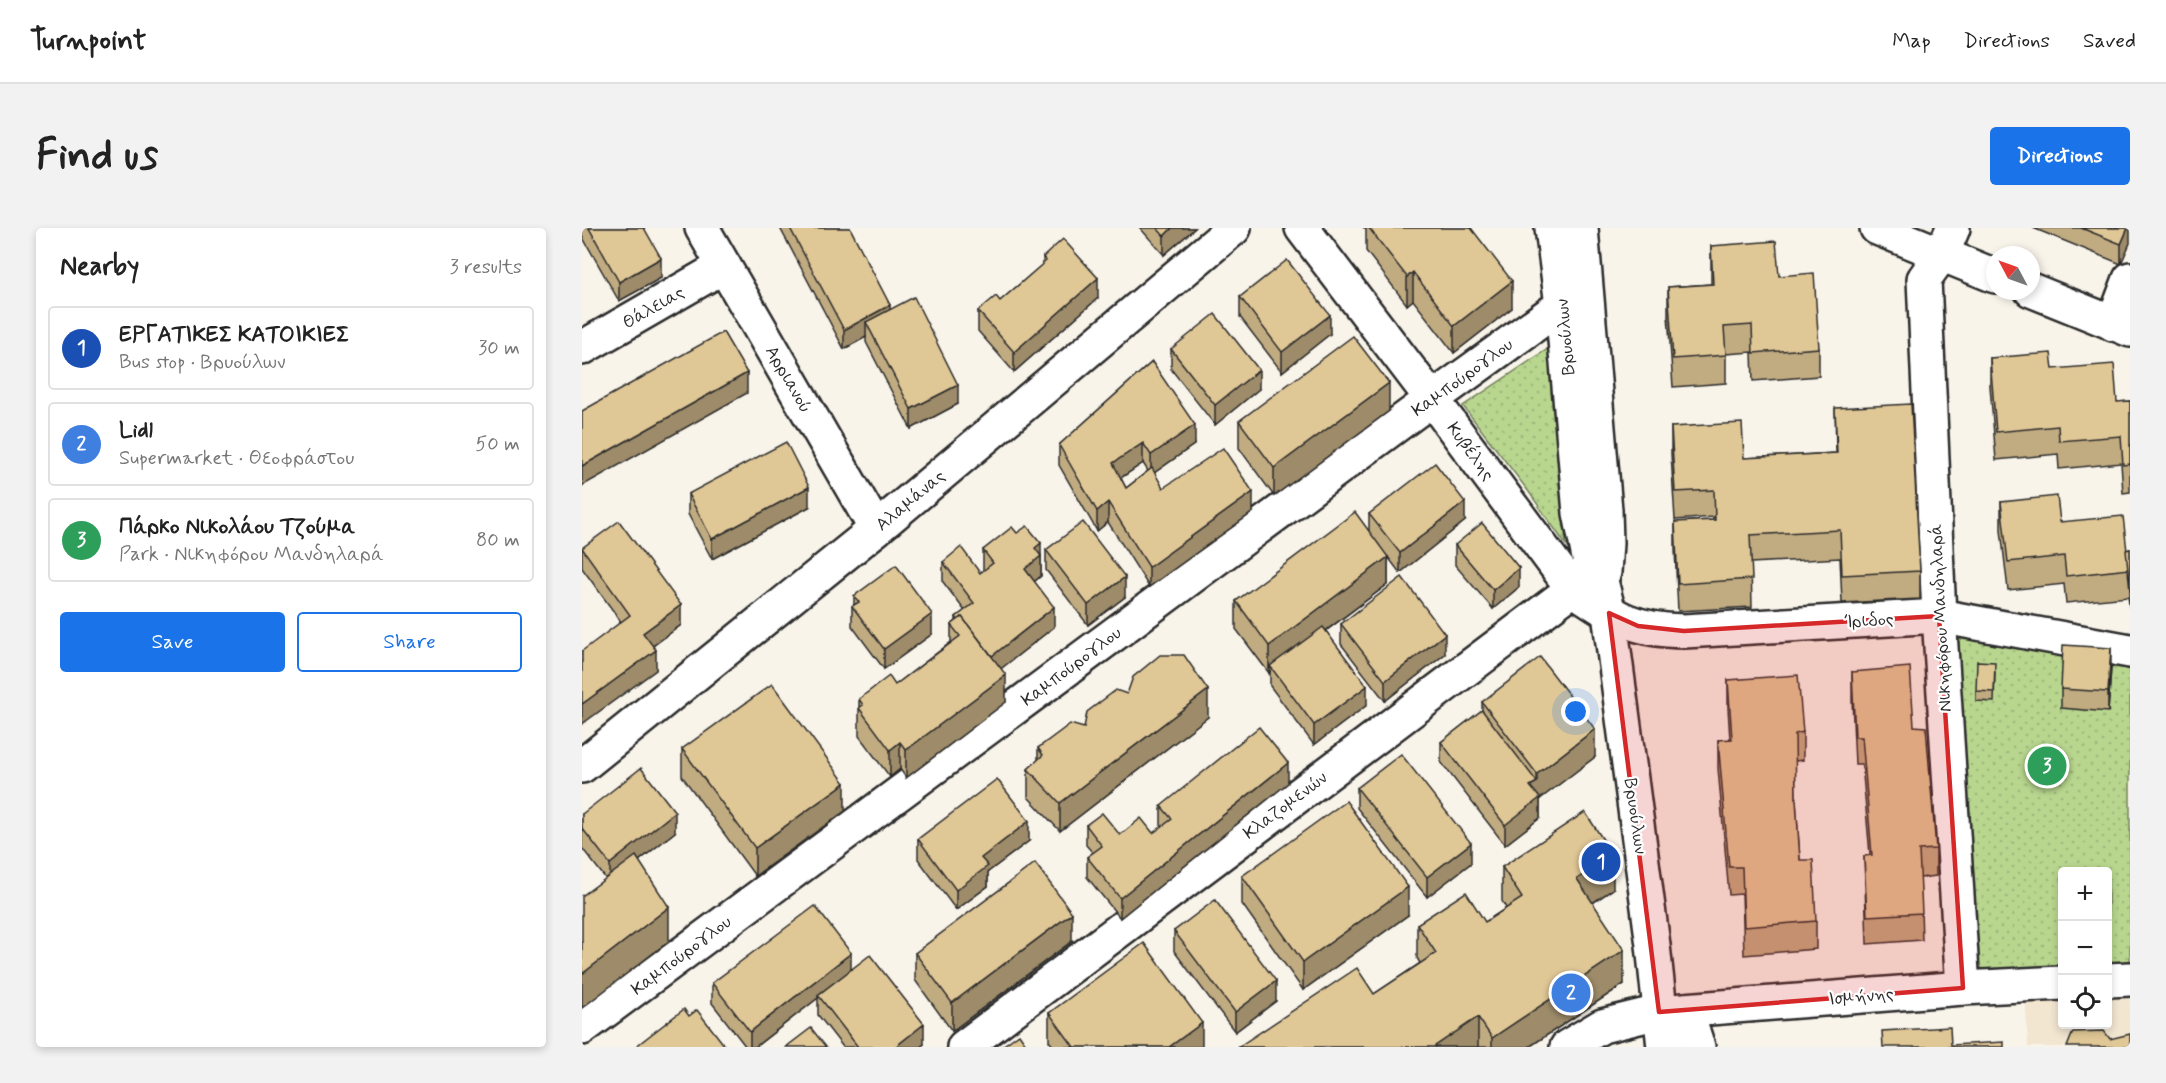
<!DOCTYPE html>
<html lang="en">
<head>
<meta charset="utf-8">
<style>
  body { margin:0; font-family:Mynerve,sans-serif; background:#f2f2f2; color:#222 }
  .controls { position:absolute; right:18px; bottom:18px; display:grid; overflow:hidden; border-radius:6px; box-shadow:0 3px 9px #0003 }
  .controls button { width:54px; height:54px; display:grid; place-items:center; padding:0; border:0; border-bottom:2px solid #e0e0e0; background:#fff; color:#222; font:30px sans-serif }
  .compass { position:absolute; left:1404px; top:18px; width:54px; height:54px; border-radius:50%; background:#fff; box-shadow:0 3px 9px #0003; rotate:311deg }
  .you { position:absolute; left:994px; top:484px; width:21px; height:21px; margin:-15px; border:4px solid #fff; border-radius:50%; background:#1a73e8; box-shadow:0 0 0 9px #1a73e833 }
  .badge { display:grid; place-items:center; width:39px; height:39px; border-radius:50%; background:#1a73e8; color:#fff; font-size:20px; font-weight:700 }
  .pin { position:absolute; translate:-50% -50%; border:3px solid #fff; box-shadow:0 2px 6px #0006 }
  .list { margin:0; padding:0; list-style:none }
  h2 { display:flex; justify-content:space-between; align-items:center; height:78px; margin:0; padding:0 24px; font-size:26px }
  h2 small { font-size:20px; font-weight:400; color:#767676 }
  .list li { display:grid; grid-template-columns:39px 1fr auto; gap:18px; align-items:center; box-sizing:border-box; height:84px; margin:0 12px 12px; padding:0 12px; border:2px solid #e0e0e0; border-radius:6px }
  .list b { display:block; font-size:22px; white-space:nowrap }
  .list p { margin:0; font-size:20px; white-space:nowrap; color:#767676 }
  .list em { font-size:20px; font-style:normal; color:#767676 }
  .actions { display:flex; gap:12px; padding:18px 24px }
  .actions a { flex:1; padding:14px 0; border:2px solid #1a73e8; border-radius:6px; text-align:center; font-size:21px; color:#1a73e8 }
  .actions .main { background:#1a73e8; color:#fff }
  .icon { flex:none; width:33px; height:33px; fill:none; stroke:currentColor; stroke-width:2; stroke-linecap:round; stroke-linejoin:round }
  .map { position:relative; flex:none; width:1548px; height:819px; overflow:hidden; border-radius:6px }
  header { display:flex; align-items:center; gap:36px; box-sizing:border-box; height:84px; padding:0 30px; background:#fff; border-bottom:2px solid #e0e0e0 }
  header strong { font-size:28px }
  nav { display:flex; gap:33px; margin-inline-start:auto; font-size:21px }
  .intro { display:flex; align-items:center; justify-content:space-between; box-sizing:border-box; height:144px; padding:0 36px }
  h1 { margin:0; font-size:42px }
  .button { padding:15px 27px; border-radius:6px; background:#1a73e8; color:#fff; font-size:21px; font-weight:700 }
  main { display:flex; gap:36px; padding:0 36px }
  aside { flex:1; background:#fff; border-radius:6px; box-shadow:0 3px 9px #0003 }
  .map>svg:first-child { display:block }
</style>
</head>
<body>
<header>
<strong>Turnpoint</strong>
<nav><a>Map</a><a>Directions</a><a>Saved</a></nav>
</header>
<div class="intro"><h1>Find us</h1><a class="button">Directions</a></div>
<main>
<aside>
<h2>Nearby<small>3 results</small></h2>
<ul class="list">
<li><span class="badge" style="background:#1a4fb4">1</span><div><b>ΕΡΓΑΤΙΚΕΣ ΚΑΤΟΙΚΙΕΣ</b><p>Bus stop · Βρυούλων</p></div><em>30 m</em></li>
<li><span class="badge" style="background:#3f7fe0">2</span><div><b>Lidl</b><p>Supermarket · Θεοφράστου</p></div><em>50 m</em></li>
<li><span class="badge" style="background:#2e9e5b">3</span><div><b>Πάρκο Νικολάου Τζούμα</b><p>Park · Νικηφόρου Μανδηλαρά</p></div><em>80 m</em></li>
</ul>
<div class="actions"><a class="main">Save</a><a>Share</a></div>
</aside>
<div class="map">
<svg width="1548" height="819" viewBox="0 0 1548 819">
  <defs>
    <pattern id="park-dots" width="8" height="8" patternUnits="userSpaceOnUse" patternTransform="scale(1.5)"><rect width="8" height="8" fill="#b8d68e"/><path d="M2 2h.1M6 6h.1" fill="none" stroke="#9eb87b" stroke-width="1.8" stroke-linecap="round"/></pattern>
  </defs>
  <rect width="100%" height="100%" fill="#f9f4ea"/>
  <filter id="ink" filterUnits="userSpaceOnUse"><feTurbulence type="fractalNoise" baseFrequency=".0167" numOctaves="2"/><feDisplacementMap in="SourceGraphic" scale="12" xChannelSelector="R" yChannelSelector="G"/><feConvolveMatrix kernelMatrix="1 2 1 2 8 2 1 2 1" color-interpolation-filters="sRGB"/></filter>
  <g filter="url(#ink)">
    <polygon fill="#f2e6d1" points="1548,762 1548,819 1446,819 1443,767 1480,765 1480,796 1526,796 1526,763"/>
    <g fill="url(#park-dots)" stroke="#72805c" stroke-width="1.5">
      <polygon points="967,120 984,317 947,264 881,178"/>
      <polygon points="1380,409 1548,433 1548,742 1526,743 1526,644 1480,644 1480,745 1400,743 1395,730 1374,418"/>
    </g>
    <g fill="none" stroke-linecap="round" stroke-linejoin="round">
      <g stroke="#2b2b2b" stroke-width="38">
        <g id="minor">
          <polyline points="120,0 294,301"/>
          <polyline points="720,0 850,171 991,361"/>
          <polyline points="1295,0 1413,48"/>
          <polyline points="1371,0 1360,26 1342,51 1357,388 1381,760"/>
          <polyline points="1449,62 1548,102"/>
          <polyline points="1531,96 1548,51"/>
          <polyline points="0,120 142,38"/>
          <polyline points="0,538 294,301 652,0"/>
          <polyline points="1526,752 1548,751"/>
          <polyline points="1104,782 1116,819"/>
          <polyline points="0,800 850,171 980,77"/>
          <path d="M382 819 991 361C1033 389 1050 402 1102 403L1357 388 1548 423"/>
          <polyline points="985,819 1020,798 1077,784 1381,760 1480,755"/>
        </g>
      </g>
      <g stroke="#2b2b2b" stroke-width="38">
        <g id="major">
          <polyline points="970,0 980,77 998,285 1008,335 1020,357 1027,385 1071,717 1082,819"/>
          <polyline points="999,0 1023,282 1024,315 1022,344"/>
        </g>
      </g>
      <use href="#minor" stroke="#fff" stroke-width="33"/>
      <use href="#major" stroke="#fff" stroke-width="33"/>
    </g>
    <g fill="#c1ab81" stroke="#2b2b2b" stroke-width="1.5" fill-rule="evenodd">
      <polygon points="0,0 62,0 79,50 37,73 0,8"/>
      <polygon points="198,0 268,0 308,82 376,176 329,201 284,114 284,109 262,121"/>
      <polygon points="558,0 613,0 582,27"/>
      <polygon points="782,0 889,0 930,80 872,125 831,72 825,77 784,23 784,2"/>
      <polygon points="1451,0 1548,0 1539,36"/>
      <polygon points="1129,18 1197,48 1237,120 1237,148 1171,153 1170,124 1144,126 1144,155 1091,159 1086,87 1086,59 1129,56"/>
      <polygon points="461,29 516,70 432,144 396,103 396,83 418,73 461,36"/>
      <polygon points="658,69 748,106 700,144 658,89"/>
      <polygon points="589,121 677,161 633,197 589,141"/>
      <polygon points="1408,130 1535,174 1548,173 1548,264 1541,265 1539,235 1477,241 1476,226 1414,232 1408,158"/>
      <path d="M570 134 613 216 572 245 581 260 671 284 567 359 526 294 515 303 477 237V217ZM561 235 566 243 544 260 539 250Z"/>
      <polygon points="1253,180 1338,343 1338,371 1260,375 1258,330 1169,335 1170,379 1096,383 1093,322 1093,294 1132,292 1132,289 1093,292 1089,226 1089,199 1162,230 1254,225"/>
      <polygon points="807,183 692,268 657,220 657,193"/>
      <polygon points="106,266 227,279 130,331 106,286"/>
      <polygon points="1419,274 1478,294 1544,322 1548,321 1548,383 1546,369 1484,375 1482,356 1426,362 1419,302"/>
      <polygon points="787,286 883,293 818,345 806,329 806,356 744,403 785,477 732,517 688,458 688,444 687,445 654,401 654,373 787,304"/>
      <polygon points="435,305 459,327 459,348 452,354 472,399 419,440 424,474 324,550 318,541 308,549 277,508 277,471 313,457 369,414 369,397 374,393 374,389 383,383 361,354 361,334 398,345 401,342 401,322"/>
      <polygon points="873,317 937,359 911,381 873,337"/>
      <polygon points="0,320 99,397 71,418 74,442 0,340"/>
      <polygon points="464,322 543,369 506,397 464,342"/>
      <polygon points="272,368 350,406 302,441 270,398 270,378 272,377"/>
      <polygon points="759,396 863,426 803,473 759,416"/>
      <polygon points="1529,439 1526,484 1479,480 1479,461"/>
      <polygon points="1270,444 1332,498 1354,621 1354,648 1338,650 1340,712 1285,716 1282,628 1288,627 1280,536 1273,536 1270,472"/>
      <polygon points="1413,445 1412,474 1394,473 1394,463"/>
      <polygon points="1146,452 1221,504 1221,532 1213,533 1214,572 1218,632 1234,693 1234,721 1162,727 1160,666 1147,667 1136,540 1136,512 1148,512 1146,480"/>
      <polygon points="900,474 1013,529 958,571 958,590 923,617 859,534 859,514 900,482"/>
      <polygon points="626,489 478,603 446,569 446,541 456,532 456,520 502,500"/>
      <polygon points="100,521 263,583 173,648 100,548"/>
      <polygon points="706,555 538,690 505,649 505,629 511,625 504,617 504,597 538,607 571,605 580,599 579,597 579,578"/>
      <polygon points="775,560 889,635 845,669 775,580"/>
      <polygon points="0,586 93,604 57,633 87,713 24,651 0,620"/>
      <polygon points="336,611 447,613 406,644 406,658 374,682 336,631"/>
      <polygon points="920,639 1031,661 1011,675 1042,756 947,819 656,819 792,766 838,735 835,730 835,696 903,694 924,680 920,673"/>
      <polygon points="660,648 826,687 721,762 660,676"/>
      <polygon points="592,703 694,773 653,804 592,723"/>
      <polygon points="490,713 370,803 333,752 333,725"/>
      <polygon points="269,741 342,816 338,819 261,819 236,787 236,770 173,819 164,819 130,775 130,755"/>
      <polygon points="467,785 620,819 472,819 467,813"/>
    </g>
    <g fill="#9d8b69" stroke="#2b2b2b" stroke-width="1.5">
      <polygon points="590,0 613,0 582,27 582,8"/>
      <polygon points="1546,0 1548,0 1548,15 1539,36 1539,16"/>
      <polygon points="79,30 79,50 37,73 37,54"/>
      <polygon points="831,44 831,72 825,77 825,49"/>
      <polygon points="516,50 516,70 432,144 432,124"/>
      <polygon points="930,53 930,80 872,125 872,98"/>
      <polygon points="308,77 308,97 284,94 284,109 262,121 262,102"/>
      <polygon points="748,87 748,106 700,144 700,124"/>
      <polygon points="677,142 677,161 633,197 633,177"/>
      <polygon points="165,145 165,165 0,258 0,238"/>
      <polygon points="807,155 807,183 692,268 692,240"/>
      <polygon points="376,157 376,176 329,201 329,181"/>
      <polygon points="613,197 613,216 569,247 569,227"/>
      <polygon points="561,215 561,235 531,255 531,235"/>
      <polygon points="227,259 227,279 130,331 130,311"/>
      <polygon points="671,264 671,284 567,359 567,339"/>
      <polygon points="526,274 526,294 515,303 515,283"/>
      <polygon points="883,274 883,293 818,345 818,325"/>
      <polygon points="459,315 459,348 443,361 443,341 453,320"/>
      <polygon points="806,329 806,356 691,442 688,438 688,444 687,445 687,418"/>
      <polygon points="937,340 937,359 911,381 911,362"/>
      <polygon points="543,349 543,369 506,397 506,377"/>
      <polygon points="99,377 99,397 61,425 61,405"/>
      <polygon points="472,379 472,399 406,451 406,431"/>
      <polygon points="350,386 350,406 302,441 302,421"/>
      <polygon points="863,406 863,426 803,473 803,453"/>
      <polygon points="1529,420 1529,439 1526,484 1526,464"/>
      <polygon points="74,422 74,442 0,496 0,476"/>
      <polygon points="424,447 424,474 324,550 324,522"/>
      <polygon points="785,458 785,477 732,517 732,497"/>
      <polygon points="626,462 626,489 478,603 478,575"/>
      <polygon points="1013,501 1013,529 958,571 958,590 923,617 923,597 948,558 955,554 955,546"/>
      <polygon points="318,514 318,541 308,549 308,522"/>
      <polygon points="706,535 706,555 538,690 538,670"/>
      <polygon points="263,555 263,583 173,648 173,620"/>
      <polygon points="93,584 93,604 28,656 28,636"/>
      <polygon points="447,593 447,613 406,644 406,658 374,682 374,662 399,630"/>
      <polygon points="889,615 889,635 845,669 845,649"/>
      <polygon points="1031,627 1031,661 995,685 995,651"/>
      <polygon points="826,659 826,687 721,762 721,734"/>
      <polygon points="87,679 87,713 0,780 0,746"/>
      <polygon points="490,685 490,713 370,803 370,775"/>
      <polygon points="1042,722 1042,756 947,819 910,819 910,810"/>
      <polygon points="269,725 269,744 236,767 236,770 173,819 168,819 168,804"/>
      <polygon points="694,753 694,773 653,804 653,784"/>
      <polygon points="896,789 896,819 853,819 853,818"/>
      <polygon points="620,795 620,819 587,819"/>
      <polygon points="342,796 342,816 338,819 313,819"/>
    </g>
    <g fill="#e0c796" stroke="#2b2b2b" stroke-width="1.5">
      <polygon points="7,0 62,0 79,30 37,54"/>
      <polygon points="208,0 268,0 308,77 262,102"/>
      <polygon points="575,0 590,0 582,8"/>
      <polygon points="787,0 889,0 930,53 872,98 831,44 825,49"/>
      <polygon points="1499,0 1546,0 1539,16"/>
      <polygon points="481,11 516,50 432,124 396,83 414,68 418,73 464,33 461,29"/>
      <polygon points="1194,13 1197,48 1232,45 1237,120 1171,125 1170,97 1142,99 1144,127 1091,131 1086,59 1131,56 1129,18"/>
      <polygon points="705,32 748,87 700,124 658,69"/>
      <polygon points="332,69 376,157 329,181 284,94"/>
      <polygon points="633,86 677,142 633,177 589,121"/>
      <polygon points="141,104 165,145 0,238 0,183"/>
      <polygon points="771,108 807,155 692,240 657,193"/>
      <polygon points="1469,125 1471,141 1532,136 1535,174 1548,173 1548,236 1541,237 1539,208 1477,213 1476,198 1414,204 1408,130"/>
      <polygon points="570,134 613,197 569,227 561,215 531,235 544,260 570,240 581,260 641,220 671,264 567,339 526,274 515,283 477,217"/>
      <polygon points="1329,176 1338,343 1260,347 1258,302 1168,307 1170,351 1096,356 1093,294 1133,292 1132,262 1093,264 1089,199 1160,195 1162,230 1255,225 1253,180"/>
      <polygon points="204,214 227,259 130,311 106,266"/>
      <polygon points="853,235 883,274 818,325 787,286"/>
      <polygon points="1475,268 1478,294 1541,288 1547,341 1484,348 1482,328 1426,334 1419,274"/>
      <polygon points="773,284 806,329 687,418 654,373"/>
      <polygon points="37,293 99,377 61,405 74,422 0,476 0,423 48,387 0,320"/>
      <polygon points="501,294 543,349 506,377 464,322"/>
      <polygon points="900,295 937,340 911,362 873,317"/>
      <polygon points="445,298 459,315 453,320 459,328 443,341 472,379 410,428 380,389 376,392 374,389 392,375 361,334 379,319 398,345 411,335 401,322 430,299 435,305"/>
      <polygon points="1548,321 1548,363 1544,322"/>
      <polygon points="314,337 350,386 302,421 270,378 277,374 272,368"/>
      <polygon points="820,349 863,406 803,453 759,396"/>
      <polygon points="380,389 424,447 324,522 318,514 308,522 277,480 281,477 277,471 307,448 313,457 378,408 369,397"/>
      <polygon points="741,399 785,458 732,497 688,438"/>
      <polygon points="1481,417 1529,420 1526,464 1479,461"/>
      <polygon points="578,427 602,427 626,462 478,575 446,541 461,527 456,520 488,496 502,500 505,484 534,462 545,466 551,449"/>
      <polygon points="958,429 1013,501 955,546 900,474"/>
      <polygon points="1395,433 1413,434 1412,464 1394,463"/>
      <polygon points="1328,439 1332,498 1344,499 1354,621 1337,622 1340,685 1285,688 1282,628 1290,627 1280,509 1273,509 1270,444"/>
      <polygon points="1216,447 1221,504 1213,506 1214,572 1218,632 1231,632 1234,693 1162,699 1160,639 1147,639 1136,512 1150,511 1146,452"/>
      <polygon points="190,456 263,555 173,620 100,521"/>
      <polygon points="900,482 955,554 948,558 958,570 923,597 859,514"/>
      <polygon points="677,499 706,535 538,670 505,629 520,618 504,597 520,585 538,607 559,590 571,605 590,591 579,578"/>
      <polygon points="819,526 889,615 845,649 775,560"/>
      <polygon points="59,540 93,584 28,636 0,600 0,586"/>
      <polygon points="415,551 447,593 399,630 406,638 374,662 336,611"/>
      <polygon points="764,573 826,659 721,734 660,648"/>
      <polygon points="1003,584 1031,627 995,651 1042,722 910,810 896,789 853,818 854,819 656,819 775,740 792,766 854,725 835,696 884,664 903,694 940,670 920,639"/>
      <polygon points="54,628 87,679 0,746 0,668"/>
      <polygon points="453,635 490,685 370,775 333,725"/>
      <polygon points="633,672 694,753 653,784 592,703"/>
      <polygon points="233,678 269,725 168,804 130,755"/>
      <polygon points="562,715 620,795 587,819 492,819 467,785"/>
      <polygon points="288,727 342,796 313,819 276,819 236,767"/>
      <polygon points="102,781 107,788 115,782 143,818 141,819 53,819"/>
      <polygon points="1368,799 1369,817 1422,814 1422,819 1301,819 1300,803"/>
      <polygon points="229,800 244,819 204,819"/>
      <polygon points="1522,803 1528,811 1548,806 1548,819 1485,819 1491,804"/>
      <polygon points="437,806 446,819 419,819"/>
    </g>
  </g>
  <path fill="#d62828" fill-opacity="0.2" stroke="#d62828" stroke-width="4.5" stroke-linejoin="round" d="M1027 385 1056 398 1102 403 1357 388 1381 760 1077 784Z"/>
  <g text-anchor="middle" stroke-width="4.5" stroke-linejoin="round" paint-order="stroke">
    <g font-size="18" fill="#2b2b2b" stroke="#fff">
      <text transform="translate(71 79) rotate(-30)" y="6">Θάλειας</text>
      <text transform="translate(983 109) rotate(-95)" y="6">Βρυούλων</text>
      <text transform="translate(880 149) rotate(-36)" y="6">Καμπούρογλου</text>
      <text transform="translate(207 151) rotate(60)" y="6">Αρριανού</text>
      <text transform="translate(889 223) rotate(54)" y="6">Κυβέλης</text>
      <text transform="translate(328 272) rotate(-40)" y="6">Αλαμάνας</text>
      <text transform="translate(1358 390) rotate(-93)" y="6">Νικηφόρου Μανδηλαρά</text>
      <text transform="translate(1287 392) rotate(-3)" y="6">Ίριδος</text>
      <text transform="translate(489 438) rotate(-37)" y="6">Καμπούρογλου</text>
      <text transform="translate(703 577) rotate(-37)" y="6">Κλαζομενών</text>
      <text transform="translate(1054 588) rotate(82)" y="6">Βρυούλων</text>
      <text transform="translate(99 727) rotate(-37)" y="6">Καμπούρογλου</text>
      <text transform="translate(1279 768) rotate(-5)" y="6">Ισμήνης</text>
    </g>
  </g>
</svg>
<div class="controls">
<button>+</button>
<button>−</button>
<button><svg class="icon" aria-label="locate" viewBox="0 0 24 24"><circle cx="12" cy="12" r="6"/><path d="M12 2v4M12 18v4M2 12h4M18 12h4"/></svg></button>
</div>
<svg class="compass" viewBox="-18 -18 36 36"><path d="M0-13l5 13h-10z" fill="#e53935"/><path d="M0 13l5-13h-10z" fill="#767676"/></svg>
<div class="you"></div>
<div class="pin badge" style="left:1019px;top:634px;background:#1a4fb4">1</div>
<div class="pin badge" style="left:989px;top:765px;background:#3f7fe0">2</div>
<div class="pin badge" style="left:1465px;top:538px;background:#2e9e5b">3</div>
</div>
</main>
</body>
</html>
